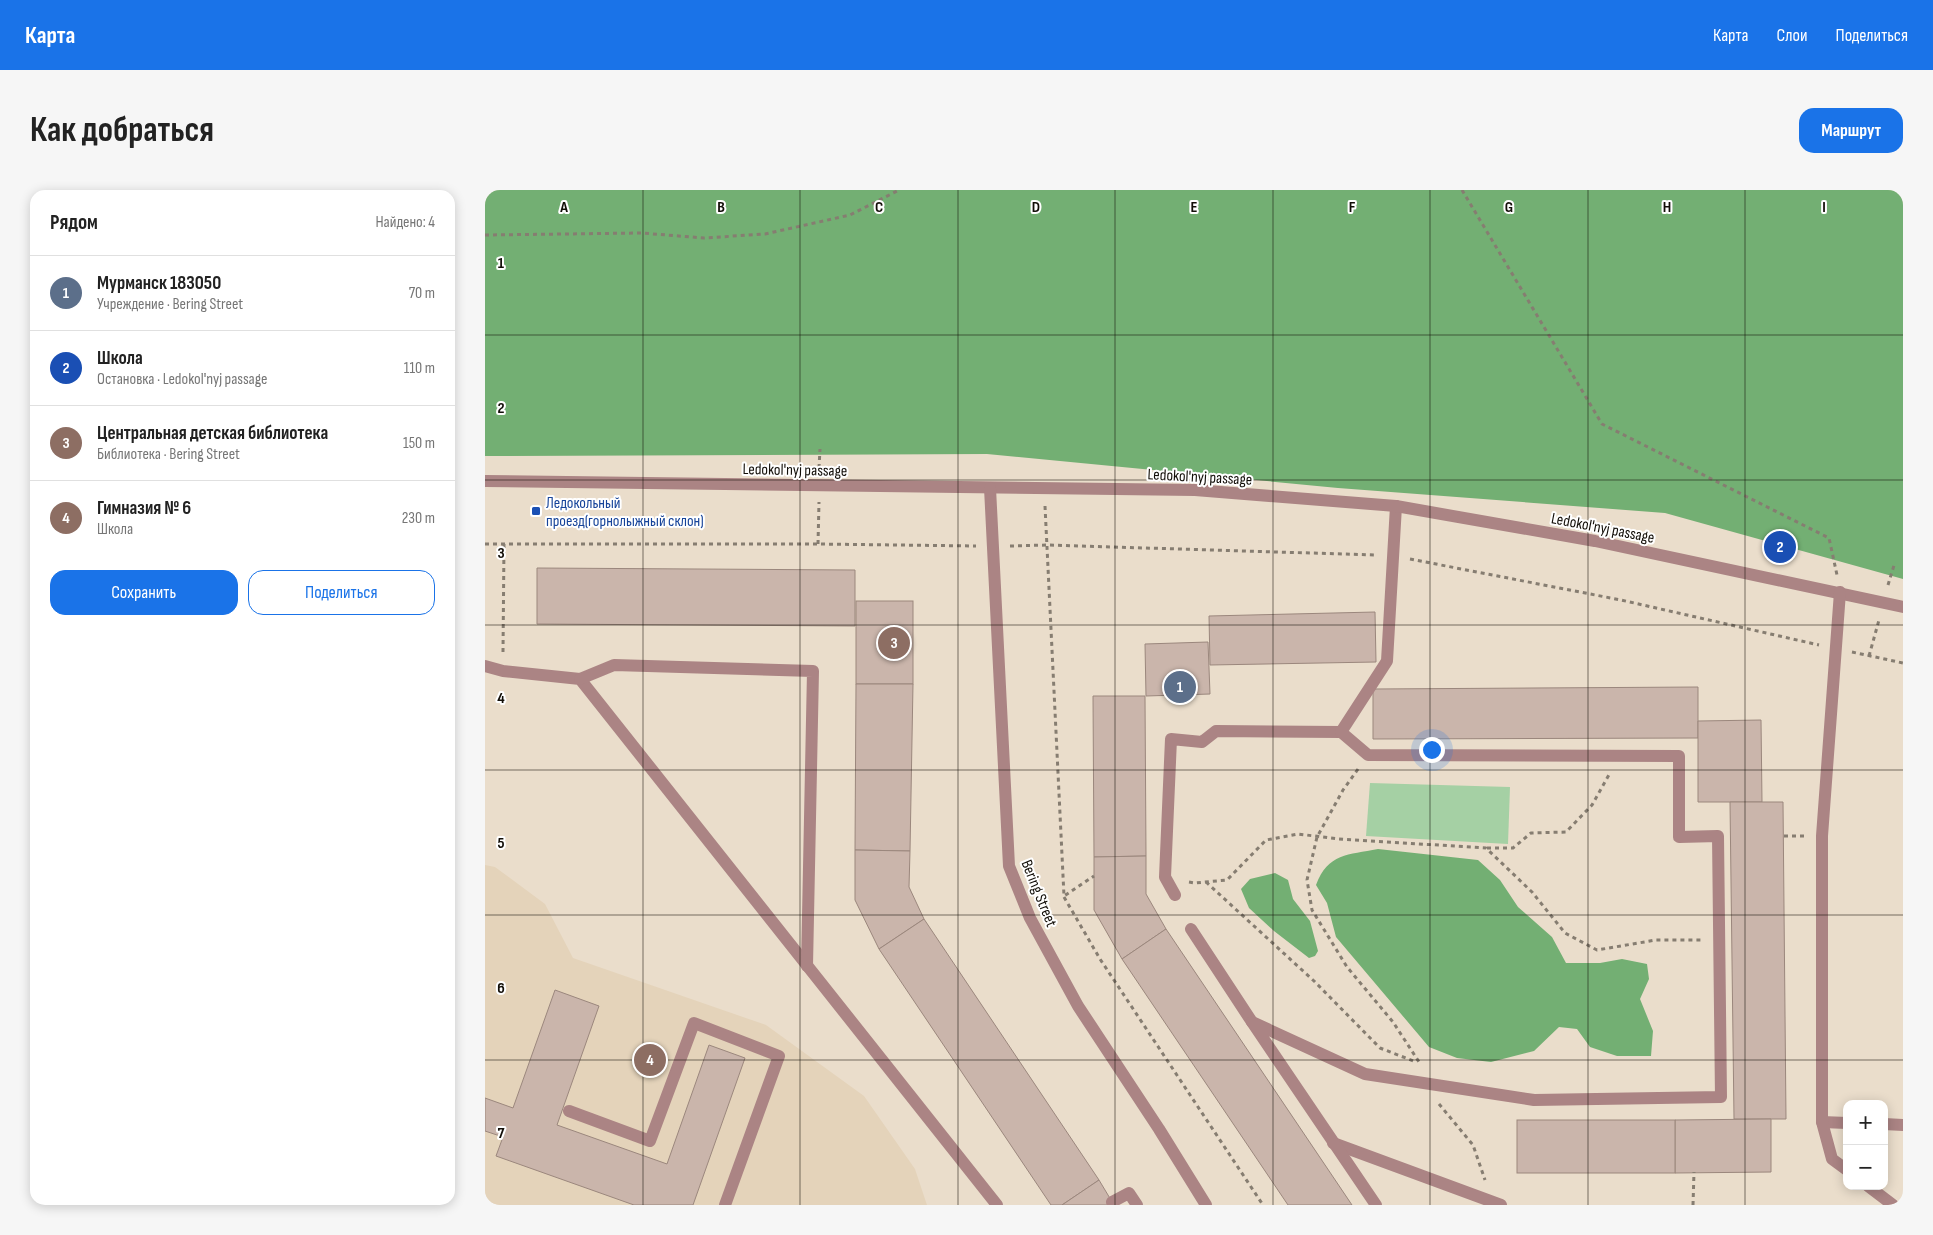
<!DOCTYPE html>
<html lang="ru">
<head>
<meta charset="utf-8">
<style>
  body { margin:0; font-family:"Sofia Sans Condensed",sans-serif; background:#f6f6f6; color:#222 }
  .controls { position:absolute; right:15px; bottom:15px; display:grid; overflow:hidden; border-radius:10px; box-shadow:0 2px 12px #0003 }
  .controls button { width:45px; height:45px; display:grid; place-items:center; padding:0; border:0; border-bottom:1px solid #e0e0e0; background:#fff; color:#222; font:25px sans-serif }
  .you { position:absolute; left:946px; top:559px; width:18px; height:18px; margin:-12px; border:4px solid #fff; border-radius:50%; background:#1a73e8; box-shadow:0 0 0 8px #1a73e833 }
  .badge { display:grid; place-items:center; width:32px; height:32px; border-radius:50%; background:#1a73e8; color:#fff; font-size:16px; font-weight:700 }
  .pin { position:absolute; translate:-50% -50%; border:2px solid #fff; box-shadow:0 1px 5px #0006 }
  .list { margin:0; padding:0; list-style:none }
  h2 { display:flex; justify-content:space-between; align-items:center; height:65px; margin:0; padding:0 20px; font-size:21px }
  h2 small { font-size:16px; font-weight:400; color:#767676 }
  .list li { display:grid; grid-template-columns:32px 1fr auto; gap:15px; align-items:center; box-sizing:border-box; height:75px; padding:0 20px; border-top:1px solid #e0e0e0 }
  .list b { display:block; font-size:19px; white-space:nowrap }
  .list p { margin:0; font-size:16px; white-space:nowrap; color:#767676 }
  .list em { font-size:16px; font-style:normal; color:#767676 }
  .actions { display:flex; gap:10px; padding:15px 20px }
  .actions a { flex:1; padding:11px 0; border:1px solid #1a73e8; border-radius:15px; text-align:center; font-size:18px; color:#1a73e8 }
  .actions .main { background:#1a73e8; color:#fff }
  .map { position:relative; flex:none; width:1418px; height:1015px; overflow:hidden; border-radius:15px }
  header { display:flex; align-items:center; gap:30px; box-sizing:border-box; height:70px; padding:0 25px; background:#1a73e8; color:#fff }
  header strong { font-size:24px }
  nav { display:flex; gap:28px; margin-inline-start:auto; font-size:18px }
  .intro { display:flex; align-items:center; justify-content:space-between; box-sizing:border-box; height:120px; padding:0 30px }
  h1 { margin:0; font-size:35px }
  .button { padding:12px 22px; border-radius:15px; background:#1a73e8; color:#fff; font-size:18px; font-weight:700 }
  main { display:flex; gap:30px; padding:0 30px }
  aside { flex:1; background:#fff; border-radius:15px; box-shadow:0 2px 12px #0003 }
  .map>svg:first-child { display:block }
</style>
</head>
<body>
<header>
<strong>Карта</strong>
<nav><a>Карта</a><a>Слои</a><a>Поделиться</a></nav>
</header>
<div class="intro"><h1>Как добраться</h1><a class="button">Маршрут</a></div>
<main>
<aside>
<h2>Рядом<small>Найдено: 4</small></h2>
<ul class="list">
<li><span class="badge" style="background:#5c6f8a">1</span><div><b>Мурманск 183050</b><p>Учреждение · Bering Street</p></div><em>70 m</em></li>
<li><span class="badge" style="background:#1a4fb4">2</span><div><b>Школа</b><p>Остановка · Ledokol'nyj passage</p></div><em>110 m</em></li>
<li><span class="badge" style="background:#8d6e63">3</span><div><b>Центральная детская библиотека</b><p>Библиотека · Bering Street</p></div><em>150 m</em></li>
<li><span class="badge" style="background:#8d6e63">4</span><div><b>Гимназия № 6</b><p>Школа</p></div><em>230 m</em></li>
</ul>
<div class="actions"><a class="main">Сохранить</a><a>Поделиться</a></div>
</aside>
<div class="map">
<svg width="1418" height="1015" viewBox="0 0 1418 1015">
  <rect width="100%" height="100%" fill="#eaddcb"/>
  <polygon fill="#e4d3ba" points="0,675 10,677 60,714 88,768 281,835 379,906 430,979 442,1015 0,1015"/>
  <polygon fill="#a5d0a4" points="885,593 1025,597 1023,654 881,646"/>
  <g fill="#73af73">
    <polygon points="0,0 1418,0 1418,389 1180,323 853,298 502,264 0,266"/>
    <path d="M893 659 993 670 1015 690 1033 717 1067 747 1081 773H1115L1137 769 1162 774 1164 789 1155 809 1168 841 1166 866H1132L1105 857 1092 839 1074 837 1049 861 1006 872 972 868 944 857 851 747 842 713 831 695C843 663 863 665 893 659Z"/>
    <polygon points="790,683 803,690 808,709 825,731 833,761 830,766 824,768 789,741 764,718 756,699 765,689"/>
  </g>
  <g fill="#cab5ab" stroke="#9b877d">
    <polygon points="52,378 370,380 370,436 52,434"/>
    <rect x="371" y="411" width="57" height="83"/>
    <polygon points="890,422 891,472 725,475 724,426"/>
    <polygon points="723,452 725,504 661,506 660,454"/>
    <polygon points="371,494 428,494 425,661 370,660"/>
    <polygon points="1213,497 1213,548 888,549 888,499"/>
    <polygon points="608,506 660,506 661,666 609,667"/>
    <polygon points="1276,530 1277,612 1213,612 1213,531"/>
    <polygon points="1245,612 1298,612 1301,929 1249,929"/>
    <polygon points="370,660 425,661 424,697 439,729 394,759 370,710"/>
    <polygon points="661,666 661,704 681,739 637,769 609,720 609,667"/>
    <polygon points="439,729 614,990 577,1015 566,1015 394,759"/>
    <polygon points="681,739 867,1015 803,1015 637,769"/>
    <polygon points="70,800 114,816 72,935 182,974 224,855 260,868 208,1015 149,1015 11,966 18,947 0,941 0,908 28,918"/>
    <polygon points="1286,929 1286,982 1190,983 1190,930"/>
    <rect x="1032" y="930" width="158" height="53"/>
    <polygon points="614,990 629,1015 577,1015"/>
  </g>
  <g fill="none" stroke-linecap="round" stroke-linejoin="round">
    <g stroke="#867d71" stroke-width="3" stroke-dasharray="4 4" stroke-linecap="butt">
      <polyline points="977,0 1117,234 1344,348 1352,385"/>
      <polyline points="0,45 157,43 219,48 280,44 365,25 414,0"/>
      <polyline points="334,278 335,259"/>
      <polyline points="560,316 579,706 609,686"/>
      <polyline points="0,354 333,354 491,356"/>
      <polyline points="333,354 334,312"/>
      <polyline points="525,356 562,355 891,365"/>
      <polyline points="925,369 1136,410 1334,455"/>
      <polyline points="1403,395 1410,372"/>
      <polyline points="18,462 19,354"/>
      <polyline points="1367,462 1418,473"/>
      <polyline points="1384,466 1394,430"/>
      <polyline points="873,579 858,600 832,647 822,690 827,720 862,777 908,832 936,875"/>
      <polyline points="1299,646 1320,646"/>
      <polyline points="1002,658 1028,658 1046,643 1081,642 1107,615 1125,583"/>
      <polyline points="704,692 710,693 742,690 781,650 813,644 854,649 1001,658 1047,702 1080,743 1112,760 1171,750 1217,750"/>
      <polyline points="721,692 829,791 895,858 931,872"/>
      <polyline points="579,707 615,769 778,1015"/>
      <polyline points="954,914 988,955 1000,990"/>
      <polyline points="1208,1015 1209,982"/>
    </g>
    <g stroke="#ab8484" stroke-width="12">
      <polyline points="0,476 18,481 95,489 512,1015"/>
      <polyline points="95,489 129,475 328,481 322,776"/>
      <polyline points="690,705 680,687 686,549 717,552 731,541 856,542"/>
      <polyline points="706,739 767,832"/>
      <polyline points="84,921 165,951 209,833 294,866 240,1015"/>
      <polyline points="1337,932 1362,933"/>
      <polyline points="1399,934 1418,935"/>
      <polyline points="848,953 1016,1015"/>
      <polyline points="627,1012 644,1003 652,1015"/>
      <polyline points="891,1015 767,832 880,884 1049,910 1236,907 1233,646 1194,647 1194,566 883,565 856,542 902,471 911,316"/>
    </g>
    <g stroke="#ab8484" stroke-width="12">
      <polyline points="0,291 710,300 911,316 1110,351 1418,417"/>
      <polyline points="505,298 524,676 545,728 593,816 674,939 721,1015"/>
      <polyline points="1355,402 1337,646 1337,932 1347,969 1362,980"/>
      <polyline points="1383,996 1408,1015"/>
    </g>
  </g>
  <path fill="none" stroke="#120e08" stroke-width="1" stroke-opacity="0.55" d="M158 0V1015M315 0V1015M473 0V1015M630 0V1015M788 0V1015M945 0V1015M1103 0V1015M1260 0V1015M0 145H1418M0 290H1418M0 435H1418M0 580H1418M0 725H1418M0 870H1418"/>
  <rect fill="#1a4fb4" stroke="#fff" stroke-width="2" x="46" y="316" width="10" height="10" rx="2.5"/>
  <g text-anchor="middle" stroke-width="4" stroke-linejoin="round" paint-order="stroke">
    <g font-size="16" fill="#120e08" stroke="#fff">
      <text transform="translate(310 279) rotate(1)" y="6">Ledokol'nyj passage</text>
      <text transform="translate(715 286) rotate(3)" y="6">Ledokol'nyj passage</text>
      <text transform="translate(1118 337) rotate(11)" y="6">Ledokol'nyj passage</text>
      <text transform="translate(555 703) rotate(68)" y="6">Bering Street</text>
    </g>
    <g font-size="16" fill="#164399" stroke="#fff" text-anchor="start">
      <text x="61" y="318">Ледокольный<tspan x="61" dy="18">проезд(горнолыжный склон)</tspan></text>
    </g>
  </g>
  <g font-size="16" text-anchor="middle" font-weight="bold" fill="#120e08" stroke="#fff" stroke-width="4" stroke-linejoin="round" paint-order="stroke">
    <text x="79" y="22">A</text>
    <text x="236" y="22">B</text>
    <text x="394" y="22">C</text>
    <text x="551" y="22">D</text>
    <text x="709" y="22">E</text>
    <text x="867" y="22">F</text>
    <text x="1024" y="22">G</text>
    <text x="1182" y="22">H</text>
    <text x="1339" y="22">I</text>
    <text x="16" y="78">1</text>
    <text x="16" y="223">2</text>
    <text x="16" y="368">3</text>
    <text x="16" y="513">4</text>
    <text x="16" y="658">5</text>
    <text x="16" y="803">6</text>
    <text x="16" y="948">7</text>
  </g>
</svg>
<div class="controls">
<button>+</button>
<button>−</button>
</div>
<div class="you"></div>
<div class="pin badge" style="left:695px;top:497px;background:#5c6f8a">1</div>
<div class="pin badge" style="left:1295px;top:357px;background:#1a4fb4">2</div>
<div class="pin badge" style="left:409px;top:453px;background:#8d6e63">3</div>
<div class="pin badge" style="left:165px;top:870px;background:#8d6e63">4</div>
</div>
</main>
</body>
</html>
